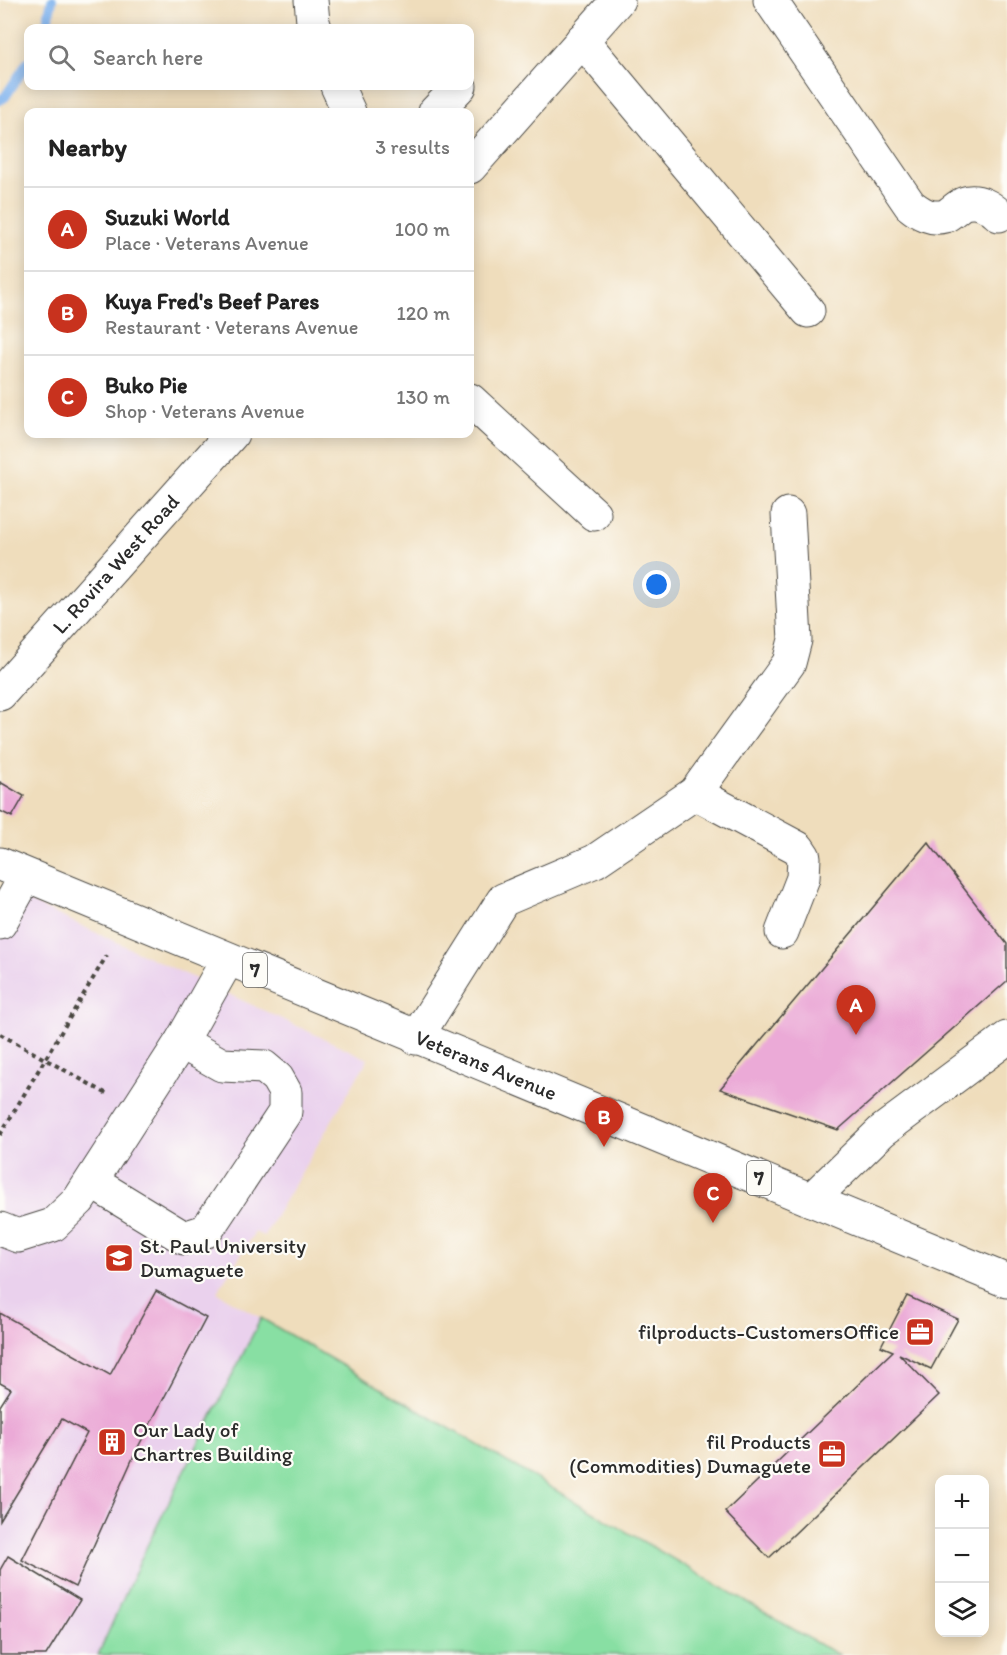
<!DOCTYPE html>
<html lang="en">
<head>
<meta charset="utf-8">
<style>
  body { margin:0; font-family:Itim,sans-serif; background:#f2f2f2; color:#222 }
  .controls { position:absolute; right:18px; bottom:18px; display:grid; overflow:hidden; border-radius:12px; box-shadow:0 3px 15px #0003 }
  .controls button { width:54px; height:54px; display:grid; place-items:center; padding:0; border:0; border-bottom:2px solid #e0e0e0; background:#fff; color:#222; font:30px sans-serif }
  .you { position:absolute; left:657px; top:585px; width:21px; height:21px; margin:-15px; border:4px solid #fff; border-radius:50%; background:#1a73e8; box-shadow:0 0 0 9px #1a73e833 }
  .badge { display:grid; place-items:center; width:39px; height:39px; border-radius:50%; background:#c8321e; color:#fff; font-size:20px; font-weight:700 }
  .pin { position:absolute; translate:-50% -50px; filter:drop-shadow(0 2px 3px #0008) }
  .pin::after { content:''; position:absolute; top:32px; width:21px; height:18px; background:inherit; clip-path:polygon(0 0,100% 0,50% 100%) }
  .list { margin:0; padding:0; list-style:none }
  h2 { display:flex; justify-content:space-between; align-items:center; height:78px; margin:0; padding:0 24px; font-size:26px }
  h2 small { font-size:20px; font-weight:400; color:#767676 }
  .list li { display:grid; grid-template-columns:39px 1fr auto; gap:18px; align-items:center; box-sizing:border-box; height:84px; padding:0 24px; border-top:2px solid #e0e0e0 }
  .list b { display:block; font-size:22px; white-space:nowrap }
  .list p { margin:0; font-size:20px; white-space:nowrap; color:#767676 }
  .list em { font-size:20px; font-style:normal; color:#767676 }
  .icon { flex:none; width:33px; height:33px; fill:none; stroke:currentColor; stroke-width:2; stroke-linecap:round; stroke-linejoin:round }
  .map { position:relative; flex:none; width:1007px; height:1655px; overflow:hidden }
  .search { position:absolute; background:#fff; box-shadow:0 3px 15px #0003; left:24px; top:24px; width:450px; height:66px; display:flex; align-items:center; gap:15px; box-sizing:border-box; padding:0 21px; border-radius:12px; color:#767676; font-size:22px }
  .panel { position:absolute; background:#fff; box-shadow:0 3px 15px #0003; left:24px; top:108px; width:450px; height:330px; border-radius:12px }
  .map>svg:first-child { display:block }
</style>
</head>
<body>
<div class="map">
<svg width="1007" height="1655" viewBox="0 0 1007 1655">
  <rect width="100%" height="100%" fill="#fdfcf7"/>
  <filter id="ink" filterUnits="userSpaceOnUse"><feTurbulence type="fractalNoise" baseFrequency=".0167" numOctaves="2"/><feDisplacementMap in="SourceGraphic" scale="12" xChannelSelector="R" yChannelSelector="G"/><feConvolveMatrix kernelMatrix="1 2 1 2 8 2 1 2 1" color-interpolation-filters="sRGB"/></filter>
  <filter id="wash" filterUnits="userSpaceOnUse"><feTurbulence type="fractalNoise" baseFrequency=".008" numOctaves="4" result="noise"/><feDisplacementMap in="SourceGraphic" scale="24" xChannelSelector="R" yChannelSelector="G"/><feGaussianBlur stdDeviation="1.35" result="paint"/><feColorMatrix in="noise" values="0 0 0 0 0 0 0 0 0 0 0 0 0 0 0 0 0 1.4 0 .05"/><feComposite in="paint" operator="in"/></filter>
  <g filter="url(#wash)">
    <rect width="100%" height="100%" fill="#efddbc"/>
    <polygon fill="#ead1ed" points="0,888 368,1059 264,1236 255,1232 217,1292 261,1318 146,1548 98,1655 0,1655"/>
    <polygon fill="#88dfa3" stroke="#5a8567" stroke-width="1.5" points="261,1318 822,1646 840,1655 98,1655 146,1548"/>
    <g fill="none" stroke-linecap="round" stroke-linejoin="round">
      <g stroke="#81b4ee" stroke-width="10">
        <polyline points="46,28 52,0"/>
        <polyline points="0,100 5,97 28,62"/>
      </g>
    </g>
    <g id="blocks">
      <g fill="#ebaad7">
        <polygon points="0,782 24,796 12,817 0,811"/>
        <polygon points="928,842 1007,944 1007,981 838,1130 720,1089"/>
        <polygon points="156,1291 206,1318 136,1451 75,1587 22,1560 87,1433 62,1419 0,1521 0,1406 11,1389 0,1383 0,1313 110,1375"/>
        <polygon points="907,1296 958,1319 931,1369 899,1354 939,1395 769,1558 725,1512 893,1351 881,1346"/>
        <polygon points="8,1556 80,1600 46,1655 0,1655 0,1570"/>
      </g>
    </g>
  </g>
  <g filter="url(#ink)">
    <use href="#blocks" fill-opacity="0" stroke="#484641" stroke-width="1.5"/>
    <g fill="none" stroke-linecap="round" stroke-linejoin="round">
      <g stroke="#484641" stroke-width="35">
        <g id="minor">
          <polyline points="311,0 313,22 315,28"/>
          <path d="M770 0 910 205C920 213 931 220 945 216 952 213 958 205 965 203 978 199 991 207 999 215"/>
          <polyline points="582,40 808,311"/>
          <polyline points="337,86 349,112"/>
          <polyline points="435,112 460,86"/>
          <polyline points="470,400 594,514"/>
          <polyline points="695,793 798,848 804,857 803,878 782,932"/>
          <polyline points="0,923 26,876"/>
          <polyline points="416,1038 503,900 595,861 695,793 789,663 795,640 788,514"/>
          <polyline points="92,1182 184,1238 206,1231 285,1112 285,1092 277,1078 264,1067 222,1065 181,1042"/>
          <polyline points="811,1200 882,1131 1007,1038"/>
          <polyline points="0,1229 18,1236 53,1225 79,1200 181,1042 228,959"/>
        </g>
      </g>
      <g stroke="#484641" stroke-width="35">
        <g id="major">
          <polyline points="470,167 618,0"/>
          <path id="s1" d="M0 694 232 434"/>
        </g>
      </g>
      <g stroke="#484641" stroke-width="35">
        <g id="highway">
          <path id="s2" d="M0 864 1007 1281"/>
        </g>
      </g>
      <g stroke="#484641" stroke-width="4" stroke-dasharray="4.5 4.5" stroke-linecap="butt">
        <polyline points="0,1034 109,1095"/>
        <polyline points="0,1135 107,955"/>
      </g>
      <use href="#minor" stroke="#fff" stroke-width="33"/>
      <use href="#major" stroke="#fff" stroke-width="33"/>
      <use href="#highway" stroke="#fff" stroke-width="33"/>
    </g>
  </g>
  <defs>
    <g id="university-square" transform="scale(1.5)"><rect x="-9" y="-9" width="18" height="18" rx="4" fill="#c8321e" stroke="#fdfcf7"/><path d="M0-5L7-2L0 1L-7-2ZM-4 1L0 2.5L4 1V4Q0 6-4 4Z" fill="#fff"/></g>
    <g id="office-square" transform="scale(1.5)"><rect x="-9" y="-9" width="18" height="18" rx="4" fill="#c8321e" stroke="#fdfcf7"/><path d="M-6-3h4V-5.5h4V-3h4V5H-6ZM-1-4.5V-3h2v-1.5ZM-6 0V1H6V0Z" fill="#fff"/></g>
    <g id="building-square" transform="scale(1.5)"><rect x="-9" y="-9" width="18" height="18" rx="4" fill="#c8321e" stroke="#fdfcf7"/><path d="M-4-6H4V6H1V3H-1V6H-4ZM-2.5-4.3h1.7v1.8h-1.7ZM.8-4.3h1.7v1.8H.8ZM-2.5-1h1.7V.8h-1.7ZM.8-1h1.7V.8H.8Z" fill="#fff"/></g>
  </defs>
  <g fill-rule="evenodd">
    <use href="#university-square" x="119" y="1258"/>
    <use href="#office-square" x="920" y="1332"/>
    <use href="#building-square" x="112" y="1442"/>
    <use href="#office-square" x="832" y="1454"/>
  </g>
  <g text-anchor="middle" stroke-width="4.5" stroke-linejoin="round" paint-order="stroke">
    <g fill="#fdfcf7" stroke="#6a6a68" stroke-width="1.5">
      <rect x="243" y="953" width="24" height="34" rx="4.5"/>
      <rect x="747" y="1161" width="24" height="34" rx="4.5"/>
    </g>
    <g font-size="20" font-weight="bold" fill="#2b2b2b">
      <text x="255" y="977">7</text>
      <text x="759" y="1185">7</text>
    </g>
    <g font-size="21" fill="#2b2b2b" stroke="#fdfcf7">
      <text dy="7" stroke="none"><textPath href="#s1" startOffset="174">L. Rovira West Road</textPath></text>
      <text dy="7" stroke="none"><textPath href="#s2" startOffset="526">Veterans Avenue</textPath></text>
    </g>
    <g font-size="21" fill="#2b2b2b" stroke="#fdfcf7" text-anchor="start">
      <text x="140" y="1253">St. Paul University<tspan x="140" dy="24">Dumaguete</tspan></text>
      <text x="899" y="1339" text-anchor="end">filproducts-CustomersOffice</text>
      <text x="133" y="1437">Our Lady of<tspan x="133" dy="24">Chartres Building</tspan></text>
      <text x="811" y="1449" text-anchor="end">fil Products<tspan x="811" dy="24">(Commodities) Dumaguete</tspan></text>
    </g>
  </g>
</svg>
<div class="controls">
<button>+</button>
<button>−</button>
<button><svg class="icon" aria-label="layers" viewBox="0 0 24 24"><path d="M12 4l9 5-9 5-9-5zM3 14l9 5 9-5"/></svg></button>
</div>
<div class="you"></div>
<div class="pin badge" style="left:856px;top:1035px">A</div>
<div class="pin badge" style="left:604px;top:1147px">B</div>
<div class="pin badge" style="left:713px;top:1223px">C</div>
<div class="search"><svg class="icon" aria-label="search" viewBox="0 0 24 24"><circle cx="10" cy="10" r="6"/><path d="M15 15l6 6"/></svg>Search here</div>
<section class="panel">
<h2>Nearby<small>3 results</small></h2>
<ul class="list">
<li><span class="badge">A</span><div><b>Suzuki World</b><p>Place · Veterans Avenue</p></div><em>100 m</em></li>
<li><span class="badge">B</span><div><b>Kuya Fred's Beef Pares</b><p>Restaurant · Veterans Avenue</p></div><em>120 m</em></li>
<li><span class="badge">C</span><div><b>Buko Pie</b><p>Shop · Veterans Avenue</p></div><em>130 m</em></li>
</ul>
</section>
</div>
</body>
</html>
